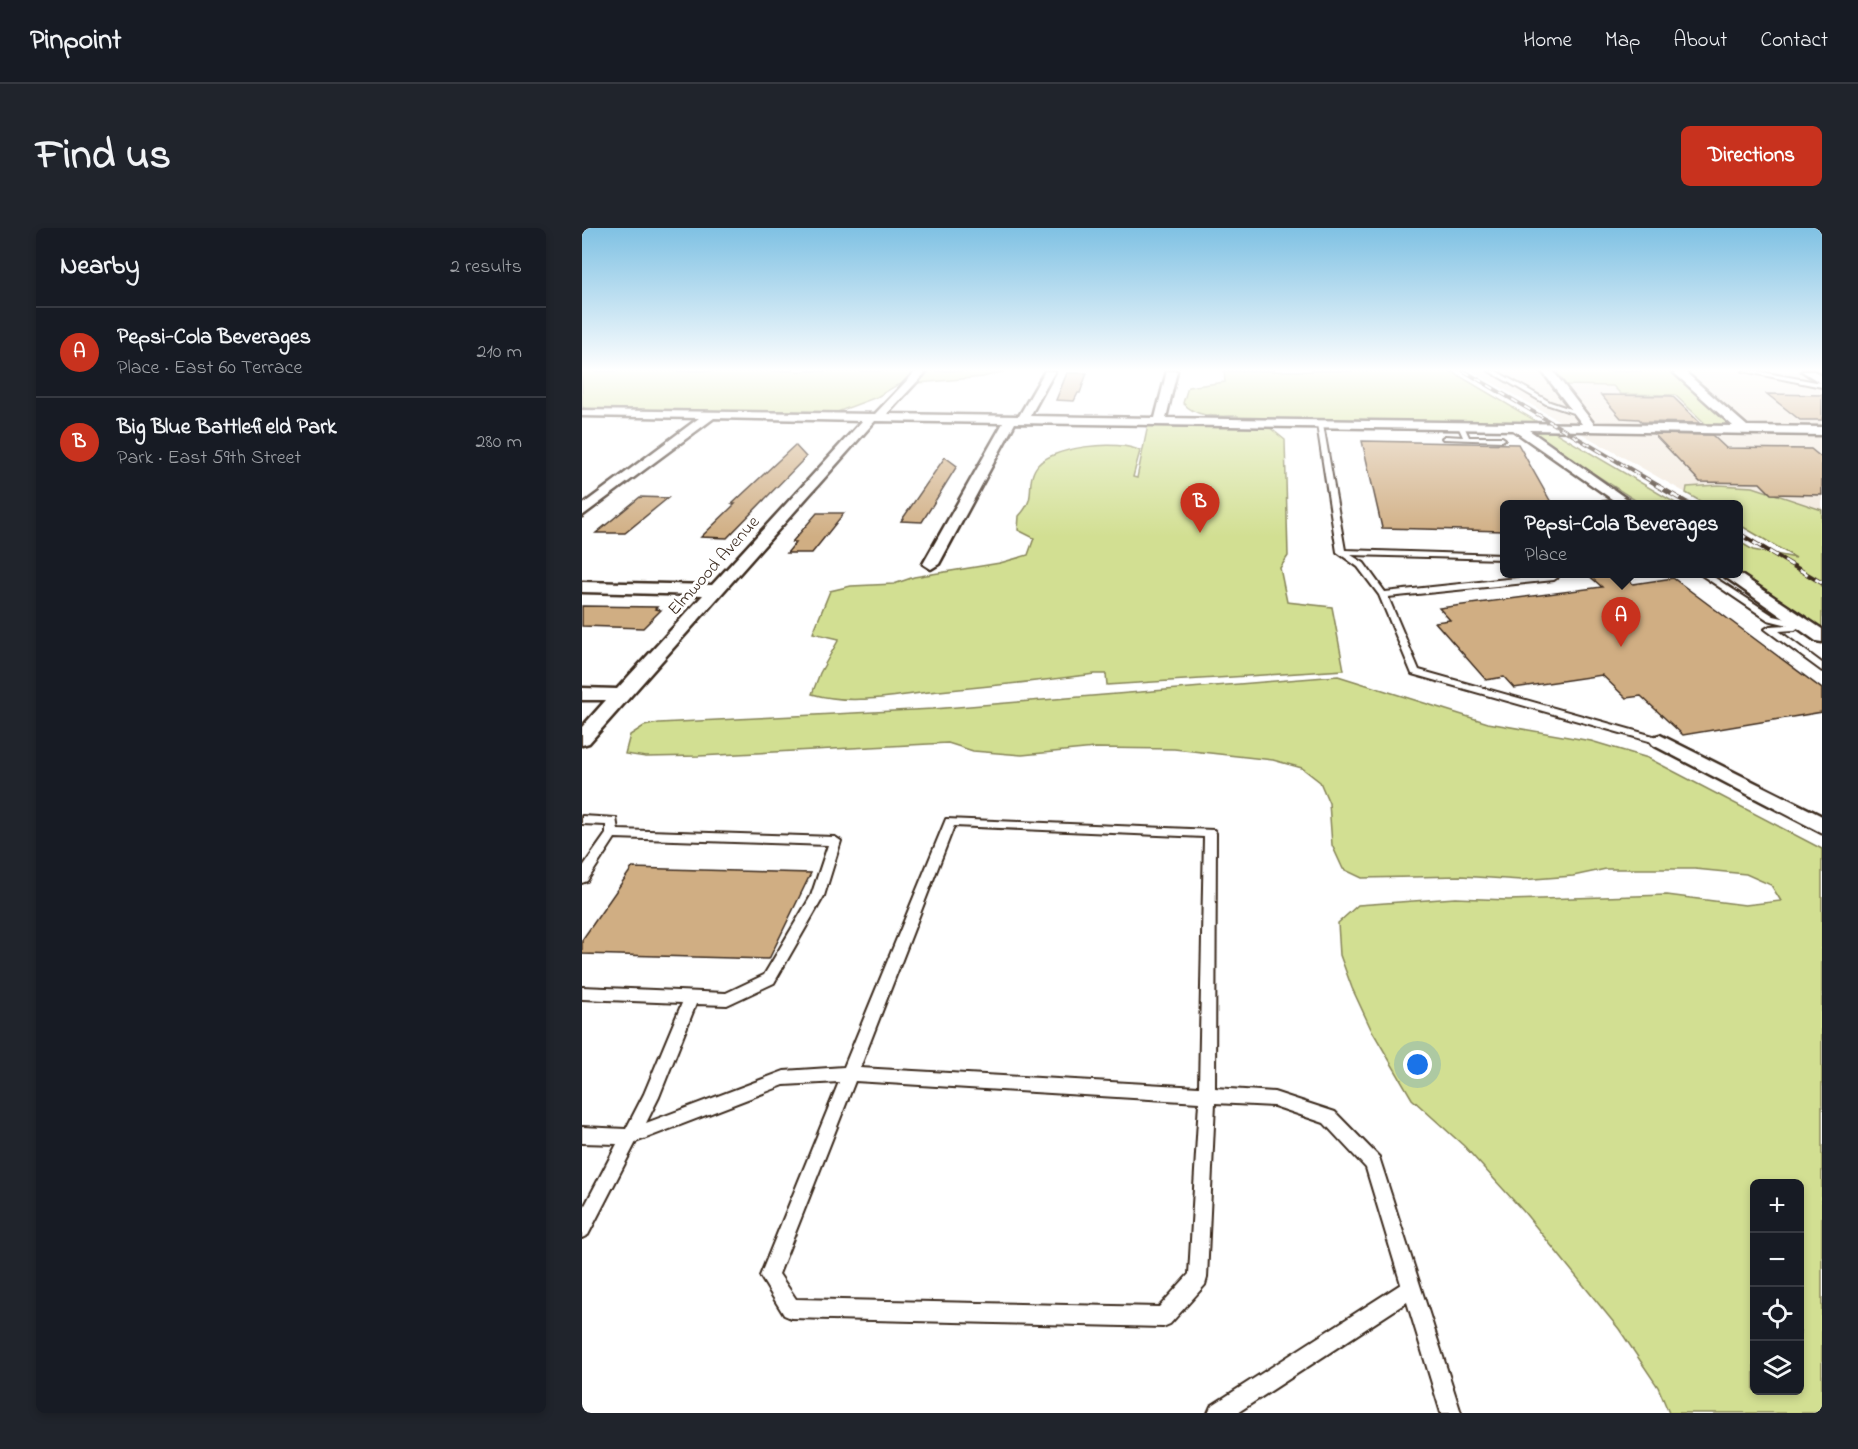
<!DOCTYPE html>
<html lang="en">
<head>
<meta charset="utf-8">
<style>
  body { margin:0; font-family:"Indie Flower",sans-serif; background:#20242c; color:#f1f3f6 }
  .controls { position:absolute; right:18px; bottom:18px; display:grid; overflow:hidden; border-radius:9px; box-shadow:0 3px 9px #0003 }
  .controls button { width:54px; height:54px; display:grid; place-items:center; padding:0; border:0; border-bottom:2px solid #363941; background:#171b24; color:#f1f3f6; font:30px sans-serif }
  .you { position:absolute; left:836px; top:837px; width:21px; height:21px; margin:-15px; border:4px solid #fff; border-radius:50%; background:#1a73e8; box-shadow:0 0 0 9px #1a73e833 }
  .badge { display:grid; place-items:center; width:39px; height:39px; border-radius:50%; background:#c8321e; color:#fff; font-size:20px; font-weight:700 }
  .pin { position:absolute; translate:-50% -50px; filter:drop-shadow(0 2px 3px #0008) }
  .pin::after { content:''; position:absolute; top:32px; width:21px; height:18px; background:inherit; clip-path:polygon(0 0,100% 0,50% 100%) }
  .popup { position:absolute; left:918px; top:272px; width:243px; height:78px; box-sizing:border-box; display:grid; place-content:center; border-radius:9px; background:#171b24; filter:drop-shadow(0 2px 4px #0005); font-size:20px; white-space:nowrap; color:#9ea1a6 }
  .popup b { font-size:22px; color:#f1f3f6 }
  .popup::after { content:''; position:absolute; left:50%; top:100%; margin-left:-12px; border:12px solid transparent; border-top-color:#171b24 }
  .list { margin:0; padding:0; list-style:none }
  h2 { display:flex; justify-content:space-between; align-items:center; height:78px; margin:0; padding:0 24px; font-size:26px }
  h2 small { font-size:20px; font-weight:400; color:#9ea1a6 }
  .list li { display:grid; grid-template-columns:39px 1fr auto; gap:18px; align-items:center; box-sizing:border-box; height:90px; padding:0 24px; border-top:2px solid #363941 }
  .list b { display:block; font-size:22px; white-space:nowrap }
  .list p { margin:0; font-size:20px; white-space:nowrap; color:#9ea1a6 }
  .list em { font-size:20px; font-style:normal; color:#9ea1a6 }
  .icon { flex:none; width:33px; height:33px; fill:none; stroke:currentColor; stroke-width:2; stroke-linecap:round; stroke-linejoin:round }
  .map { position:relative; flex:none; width:1240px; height:1185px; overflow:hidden; border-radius:9px }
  header { display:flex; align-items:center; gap:36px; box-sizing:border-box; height:84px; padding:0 30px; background:#171b24; border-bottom:2px solid #363941 }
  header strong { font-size:28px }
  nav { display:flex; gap:33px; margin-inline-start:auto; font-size:21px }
  .intro { display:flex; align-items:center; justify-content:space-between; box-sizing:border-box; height:144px; padding:0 36px }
  h1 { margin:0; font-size:42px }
  .button { padding:15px 27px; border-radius:9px; background:#c8321e; color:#fff; font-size:21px; font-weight:700 }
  main { display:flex; gap:36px; padding:0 36px }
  aside { flex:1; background:#171b24; border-radius:9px; box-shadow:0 3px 9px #0003 }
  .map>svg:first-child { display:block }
</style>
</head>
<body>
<header>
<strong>Pinpoint</strong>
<nav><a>Home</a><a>Map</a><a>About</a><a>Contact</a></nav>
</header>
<div class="intro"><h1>Find us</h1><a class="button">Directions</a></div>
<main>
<aside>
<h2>Nearby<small>2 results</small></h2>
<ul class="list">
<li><span class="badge">A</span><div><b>Pepsi-Cola Beverages</b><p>Place · East 60 Terrace</p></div><em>210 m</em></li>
<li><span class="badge">B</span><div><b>Big Blue Battlefield Park</b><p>Park · East 59th Street</p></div><em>280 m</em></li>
</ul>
</aside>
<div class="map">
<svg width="1240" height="1185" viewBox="0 0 1240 1185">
  <rect width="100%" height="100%" fill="#fff"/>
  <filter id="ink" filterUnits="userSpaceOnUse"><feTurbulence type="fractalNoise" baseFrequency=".0167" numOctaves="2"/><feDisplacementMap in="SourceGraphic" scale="12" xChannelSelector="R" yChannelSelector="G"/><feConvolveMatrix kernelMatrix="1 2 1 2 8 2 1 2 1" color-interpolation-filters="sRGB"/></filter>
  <g filter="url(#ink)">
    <polygon fill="#f1e7da" points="890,143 1240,143 1240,284 1105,259 1104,265"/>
    <g fill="#d2df92" stroke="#868458" stroke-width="1.5" fill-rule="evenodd">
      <polygon points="0,143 423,143 401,149 315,157 295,169 255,184 3,181 0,178"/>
      <path d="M642 143H869L1095 276H1059L946 203 681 193V199H687L703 212 706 328 698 340 705 374 750 379 762 442 525 457 524 446H512C460 453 409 458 357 463 315 467 271 478 230 466L238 445 257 411 231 405 248 363 269 358 312 356 332 349 418 335 446 327 452 310 436 302 437 288C456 268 443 259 453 241 465 218 539 211 558 223L551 249 555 250 566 197 591 190 656 191V188C635 188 616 191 601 175L606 159 643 154Z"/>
      <polygon points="972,143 1090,143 1146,193 1141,198 1126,198 1093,167 1039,166 1031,158 983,157"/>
      <polygon points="1136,257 1171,259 1240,282 1240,400 1156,343 1156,313 1171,322 1214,330 1156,296 1156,276 1123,276 1104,265 1105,259"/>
      <path d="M756 448 906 495 1009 513 1066 530 1240 621V1185H1087L1076 1159 1037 1101 942 984 882 918 830 871 789 801 770 760 758 727 756 695 776 677 873 670 926 672 1085 667 1163 677 1199 673 1189 657 1164 646 1113 641H1024L991 648 939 652 879 648 780 650 761 641 750 617 747 575 738 554 720 540 691 532 592 521 513 520 440 527 391 523 366 515 117 528 64 529 43 526 48 507 62 498 77 495 351 481ZM1172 956H1218V1162H1172Z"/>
    </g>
    <g fill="#d0ae83" stroke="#3b2a1e" stroke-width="1.5">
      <polygon points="485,145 505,145 498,165 496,165 492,173 474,172"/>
      <polygon points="1185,166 1240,167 1240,192 1218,192"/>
      <polygon points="1019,167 1090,168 1118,195 1060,194 1057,191 1039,190"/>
      <polygon points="1072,206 1130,207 1144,220 1229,221 1240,230 1240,267 1189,266 1178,255 1118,254"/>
      <polygon points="780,213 936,216 970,276 922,276 922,303 800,300"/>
      <polygon points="213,217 224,229 145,310 119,309 153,276 150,276"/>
      <polygon points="363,229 375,238 340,294 319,293"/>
      <polygon points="58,269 86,270 43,305 14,305"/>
      <polygon points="235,285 262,285 230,325 205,325 214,314 210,314"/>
      <polygon points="1004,345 1039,345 1051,356 1091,350 1240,461 1240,484 1101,507 1059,468 1044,470 1020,447 932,460 922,449 904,452 853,394 868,392 857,380 1020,359"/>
      <polygon points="0,378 75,379 73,381 79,382 61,400 0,398"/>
      <polygon points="50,640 229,645 187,731 0,726 0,712"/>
    </g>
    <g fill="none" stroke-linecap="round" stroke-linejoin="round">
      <g stroke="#3b2a1e" stroke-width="4">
        <g id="lane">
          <polygon points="907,143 914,143 968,174 1000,185 997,187 964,176"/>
          <polygon points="1161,143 1174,143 1240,155 1240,159"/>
          <polygon points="738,194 741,196 763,322 922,327 922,331 769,327 782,335 803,364 972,346 976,349 972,352 806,369 837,442 1082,511 1083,513 1082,515 1074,515 830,446 797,367 776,339 755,324 735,196"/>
          <polygon points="879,196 882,198 887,209 920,209 923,211 920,213 861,211 860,210 863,208 881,209 876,198"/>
          <polygon points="1042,272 1046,274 1045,276 1016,276 1020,274"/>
          <polygon points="1118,346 1127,346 1192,388 1226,396 1226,400 1217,399 1213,402 1197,403 1240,435 1240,443 1183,401 1188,398 1206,397 1186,392"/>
          <path d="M0 588 34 590 36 602 253 609 259 613 242 668 192 755 145 777 114 776 77 869 64 895 202 843 262 839 364 591 632 602 634 605 633 860 692 864 753 884 797 929 879 1185H859L825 1074 655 1185H626L629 1178 819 1056 784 940 742 895 692 878 633 875 625 1050 623 1057 588 1096 581 1099 209 1090 202 1087 178 1048 257 854 202 857 54 914 6 1007 0 1010V983L35 916 0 915V899L44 901 62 866 100 775 0 771V759L144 765 182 747 229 668 246 617 33 610 5 653 0 655V640L24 606V597L0 596ZM372 598 622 609 617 859 278 840ZM273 853 617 874 607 1046 577 1079 214 1071 197 1046Z"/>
        </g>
      </g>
      <g stroke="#3b2a1e" stroke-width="5">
        <g id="street">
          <polygon points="334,143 345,143 305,186 437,188 463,143 473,143 448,188 573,190 585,143 595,143 584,190 1000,196 960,143 971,143 1012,196 1151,198 1090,143 1102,143 1165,198 1240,199 1240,207 947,202 1052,276 1037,276 931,202 433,195 357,336 349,341 341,336 421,195 293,193 7,515 0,517 0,499 24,472 0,472 0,460 35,461 121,367 0,364 0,354 130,357 280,193 132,190 0,288 0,277 117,190 0,188 0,182 293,186"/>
          <polygon points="1220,143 1232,143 1240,148 1240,156"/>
          <polygon points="1156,345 1240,401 1240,414 1234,413 1139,346"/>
          <polygon points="1078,507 1240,588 1240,605 1071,517 1068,513 1071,509"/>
        </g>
      </g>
      <use href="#lane" fill="#fff" fill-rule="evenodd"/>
      <use href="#street" fill="#fff" fill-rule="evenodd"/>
      <g stroke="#3b2a1e" stroke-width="4">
        <polyline id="rail-far1" points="882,143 1077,258"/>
      </g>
      <g stroke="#3b2a1e" stroke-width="4.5">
        <g id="rail">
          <polyline points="1074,257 1107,276"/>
          <polyline points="1156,305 1240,355"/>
        </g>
      </g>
      <use href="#rail-far1" stroke="#fff" stroke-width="2" stroke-dasharray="7" stroke-linecap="butt"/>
      <use href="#rail" stroke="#fff" stroke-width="3" stroke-dasharray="9" stroke-linecap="butt"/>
    </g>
  </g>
  <linearGradient id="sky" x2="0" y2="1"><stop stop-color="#7fc1e3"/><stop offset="0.46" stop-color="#fff"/><stop offset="1" stop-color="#fff" stop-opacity="0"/></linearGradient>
  <rect width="1240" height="309" fill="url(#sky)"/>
  <g text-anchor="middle" stroke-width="6" stroke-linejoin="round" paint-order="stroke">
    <g font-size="18" fill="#3b2a1e" stroke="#fff">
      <text transform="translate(131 337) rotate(-48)" y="6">Elmwood Avenue</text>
    </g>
  </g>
</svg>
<div class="controls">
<button>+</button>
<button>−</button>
<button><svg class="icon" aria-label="locate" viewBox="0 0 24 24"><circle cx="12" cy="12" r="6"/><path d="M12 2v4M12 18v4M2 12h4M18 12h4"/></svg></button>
<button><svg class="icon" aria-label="layers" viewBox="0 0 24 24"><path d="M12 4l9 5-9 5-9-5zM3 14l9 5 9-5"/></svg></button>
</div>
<div class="you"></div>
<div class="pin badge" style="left:1039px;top:419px">A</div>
<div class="popup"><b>Pepsi-Cola Beverages</b>Place</div>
<div class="pin badge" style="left:618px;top:305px">B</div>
</div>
</main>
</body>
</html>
